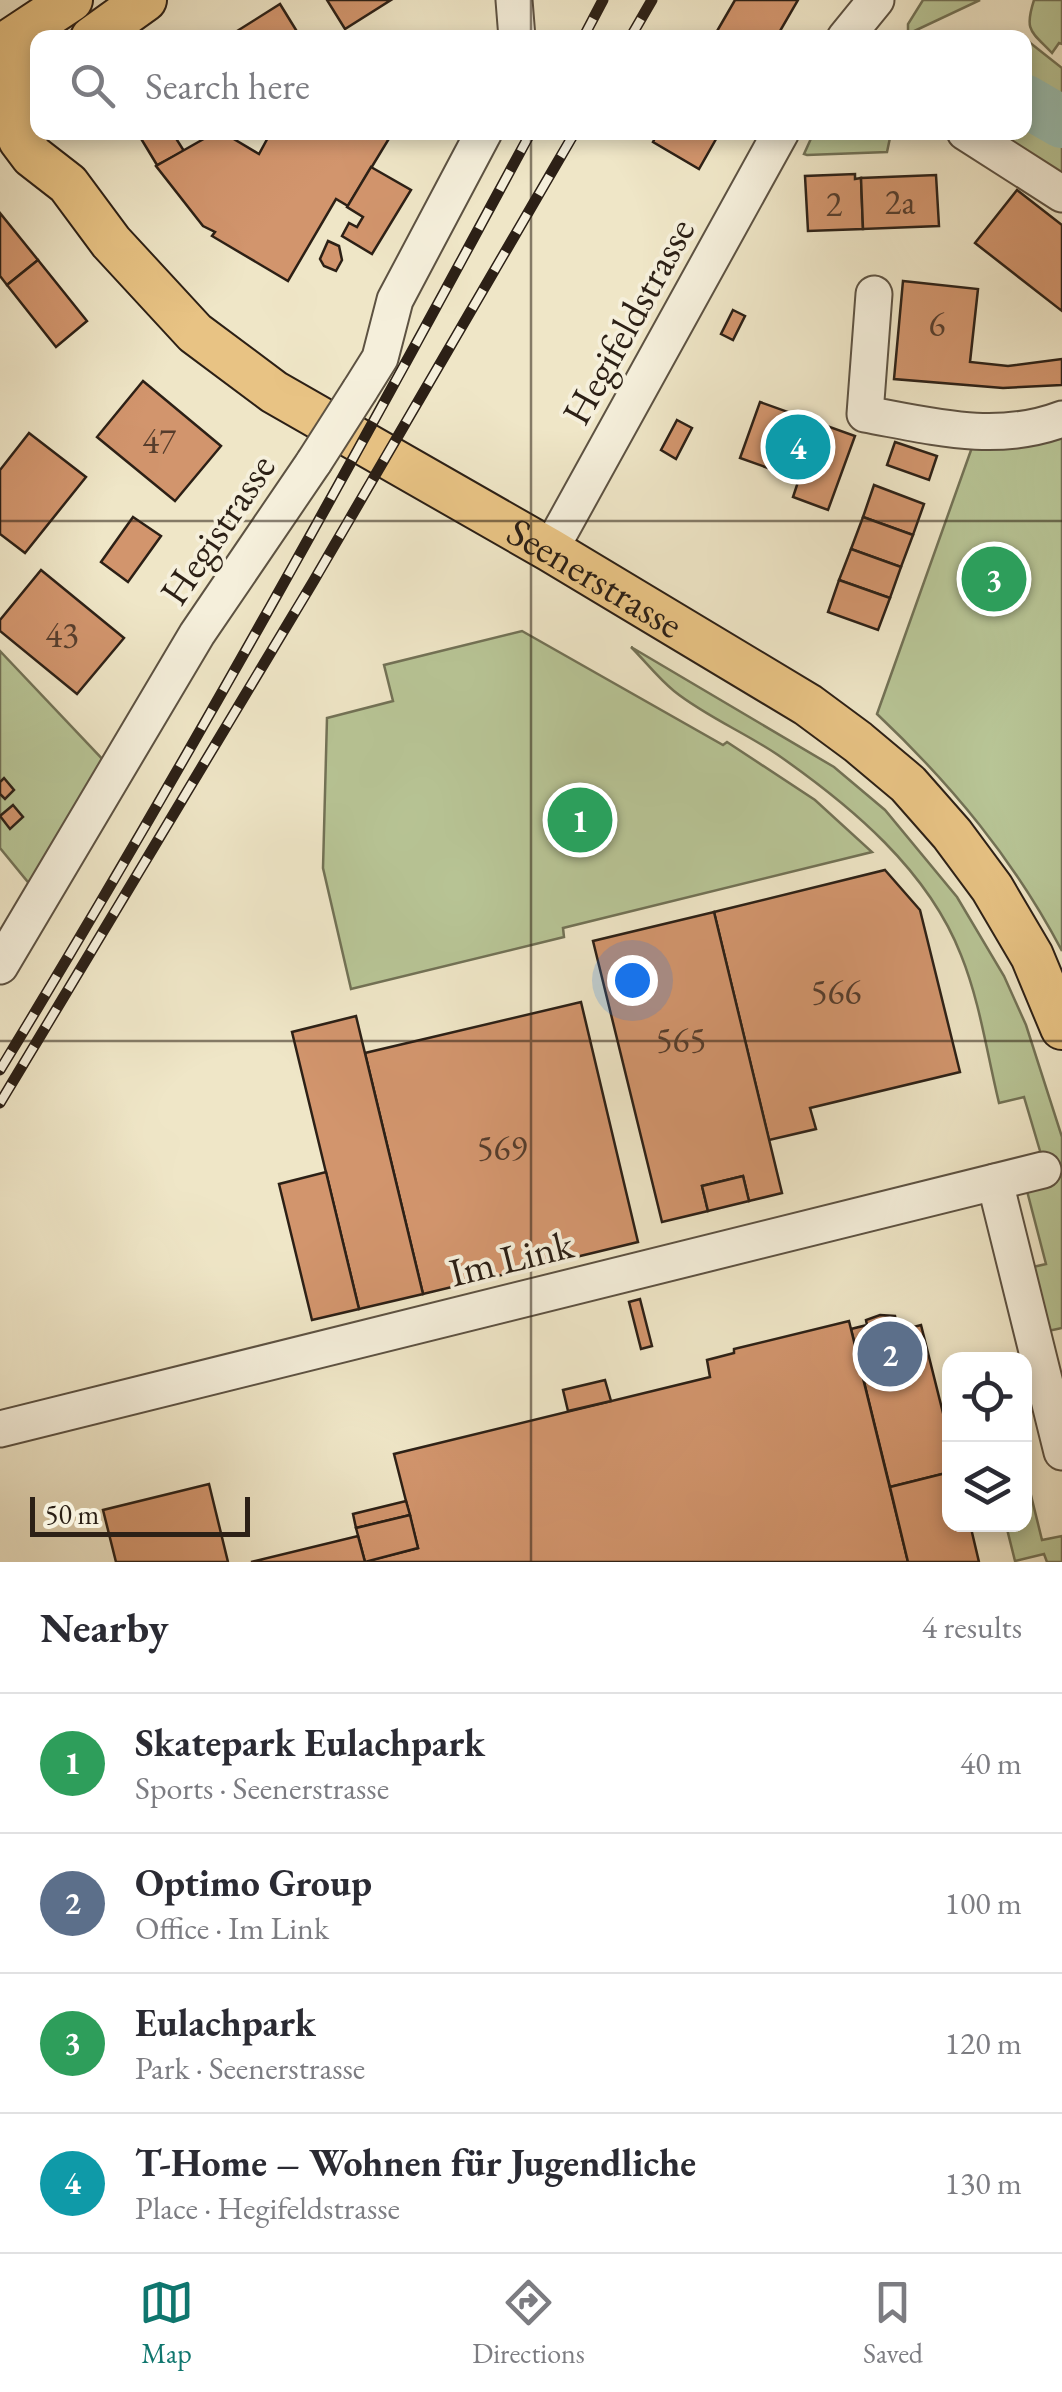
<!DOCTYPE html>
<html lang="en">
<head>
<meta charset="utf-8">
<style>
  body { margin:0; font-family:"EB Garamond",serif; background:#f2f2f3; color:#2b2b33 }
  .controls { position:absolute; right:30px; bottom:30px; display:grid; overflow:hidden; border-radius:20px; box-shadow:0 5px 15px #0003 }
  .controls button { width:90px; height:90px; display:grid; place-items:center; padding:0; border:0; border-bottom:2px solid #e1e1e2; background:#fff; color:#2b2b33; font:50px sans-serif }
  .scale { position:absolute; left:30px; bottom:25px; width:220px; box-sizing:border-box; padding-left:10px; border:5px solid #2c2016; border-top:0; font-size:28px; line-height:35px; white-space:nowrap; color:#2c2016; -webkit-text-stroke:8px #f5efdb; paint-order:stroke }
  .you { position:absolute; left:632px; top:980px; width:35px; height:35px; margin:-25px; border:8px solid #fff; border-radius:50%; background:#1a73e8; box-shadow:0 0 0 15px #1a73e833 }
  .badge { display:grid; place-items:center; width:65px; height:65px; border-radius:50%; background:#0f766e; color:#fff; font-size:32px; font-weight:700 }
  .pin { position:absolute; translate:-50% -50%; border:5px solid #fff; box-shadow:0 2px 10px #0006 }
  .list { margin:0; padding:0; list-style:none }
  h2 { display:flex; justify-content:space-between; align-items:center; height:130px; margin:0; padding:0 40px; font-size:42px }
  h2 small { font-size:32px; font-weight:400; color:#7c7c81 }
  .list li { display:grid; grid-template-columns:65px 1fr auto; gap:30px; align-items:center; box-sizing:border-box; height:140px; padding:0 40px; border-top:2px solid #e1e1e2 }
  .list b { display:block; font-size:38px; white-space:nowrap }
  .list p { margin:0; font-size:32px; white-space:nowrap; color:#7c7c81 }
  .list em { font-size:32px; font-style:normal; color:#7c7c81 }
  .icon { flex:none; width:55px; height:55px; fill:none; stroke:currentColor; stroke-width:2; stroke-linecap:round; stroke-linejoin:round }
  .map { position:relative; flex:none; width:1062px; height:1562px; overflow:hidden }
  .search { position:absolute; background:#fff; box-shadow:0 5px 15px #0003; left:30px; right:30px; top:30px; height:110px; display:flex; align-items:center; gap:25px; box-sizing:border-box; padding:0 35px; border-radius:20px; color:#7c7c81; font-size:38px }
  .sheet { height:690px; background:#fff }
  nav { display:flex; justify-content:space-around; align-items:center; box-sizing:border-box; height:140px; border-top:2px solid #e1e1e2; background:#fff; font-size:28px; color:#7c7c81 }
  nav a { display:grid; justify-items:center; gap:5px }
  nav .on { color:#0f766e }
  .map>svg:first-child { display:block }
</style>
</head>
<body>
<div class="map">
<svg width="1062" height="1562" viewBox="0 0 1062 1562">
  <rect width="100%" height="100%" fill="#efe6c7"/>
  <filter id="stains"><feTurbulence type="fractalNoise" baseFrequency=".002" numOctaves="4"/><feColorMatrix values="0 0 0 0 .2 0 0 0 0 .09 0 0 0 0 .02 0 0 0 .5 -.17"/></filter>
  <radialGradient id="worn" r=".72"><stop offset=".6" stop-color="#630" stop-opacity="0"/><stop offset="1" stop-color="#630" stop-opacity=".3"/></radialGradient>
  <g fill="#b8c596" stroke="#727256" stroke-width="2.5">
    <polygon points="923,0 980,0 908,34 908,24"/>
    <path d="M1034 0H1062V44L1059 43 1052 53C1031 31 1024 31 1034 0Z"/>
    <polygon points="1024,38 1062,68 1062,174 993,133 1024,132"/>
    <polygon points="814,132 891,132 891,133 887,152 807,155 804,154"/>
    <path d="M1062 430V951C1014 860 952 785 877 714L975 439Z"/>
    <polygon points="522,631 723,745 727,742 815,800 872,852 563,928 564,937 351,989 323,868 327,718 393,701 384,665"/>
    <path d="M631 647 834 767 885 810 957 897 1004 976 1026 1025 1062 1137V1328L1048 1331 1033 1267 1046 1264 1027 1191 1043 1161 1024 1097 999 1103C987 1054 980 1002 961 955 928 870 851 806 778 755 744 732 705 716 674 691 658 678 645 661 631 647Z"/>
    <polygon points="0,651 107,764 32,887 0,848"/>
    <polygon points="1025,1471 1042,1540 1062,1536 1062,1562 1047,1562 1044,1554 1015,1561 1006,1525 1024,1524"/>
  </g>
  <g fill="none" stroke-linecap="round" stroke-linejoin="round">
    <polyline stroke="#9ac0b3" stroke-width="52" points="1024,100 1062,122"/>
  </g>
  <g fill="#d2956d" stroke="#2c2016" stroke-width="2.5">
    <polygon points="327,0 391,0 345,29"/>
    <polygon points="735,0 798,0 776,38 713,38"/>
    <polygon points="280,4 301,38 226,38"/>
    <polygon points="137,132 172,132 184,151 157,165"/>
    <polygon points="216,132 222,132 259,154 271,132 393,132 348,206 336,199 288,281 212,236 215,232 203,226 156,166"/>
    <polygon points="658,132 720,132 699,169 653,142"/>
    <polygon points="371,167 411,190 372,254 342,236 349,223 357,227 363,217 347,207"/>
    <polygon points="855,174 855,179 861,178 863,229 808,231 805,176"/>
    <polygon points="936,175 939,226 863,229 861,178"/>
    <polygon points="1017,190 1062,225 1062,311 975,243"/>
    <polygon points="0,213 38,260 7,285 0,276"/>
    <polygon points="328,241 339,246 342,260 336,271 324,266 320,259"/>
    <polygon points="38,260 87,321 56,347 7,285"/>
    <polygon points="903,281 978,289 970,362 1008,366 1062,359 1062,385 1003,388 894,379"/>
    <polygon points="733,310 745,316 733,340 721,334"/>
    <polygon points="143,381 221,446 175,501 97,437"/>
    <polygon points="760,402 855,436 828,510 793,497 799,479 740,458"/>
    <polygon points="677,420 692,428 676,459 661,450"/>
    <polygon points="29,433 86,477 25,553 0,534 0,470"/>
    <polygon points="895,442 937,456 929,480 887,465"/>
    <polygon points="874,485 924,504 913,535 863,517"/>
    <polygon points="133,517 161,536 128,582 101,562"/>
    <polygon points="863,517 913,535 901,567 851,549"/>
    <polygon points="851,549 901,567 890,598 839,580"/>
    <polygon points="41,570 124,638 77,694 0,631 0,620"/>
    <polygon points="839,580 890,598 878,630 828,612"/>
    <polygon points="4,778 14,790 5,799 0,794 0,782"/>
    <polygon points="13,805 23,817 10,829 0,816"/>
    <polygon points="885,870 920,910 960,1072 810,1108 816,1129 769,1140 714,912"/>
    <polygon points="714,912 782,1193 749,1201 743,1176 702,1186 708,1211 662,1222 593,941"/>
    <polygon points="581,1002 638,1242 423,1294 365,1053"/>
    <polygon points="356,1016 423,1294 359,1309 292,1032"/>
    <polygon points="326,1172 359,1309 312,1320 279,1184"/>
    <polygon points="743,1176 749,1201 708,1211 702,1186"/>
    <polygon points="640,1299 652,1346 641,1349 629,1302"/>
    <polygon points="880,1315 895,1316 898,1331 921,1325 950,1441 950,1472 890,1487 851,1329 867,1325 866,1320"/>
    <polygon points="849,1321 908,1562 363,1562 418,1548 394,1454 710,1377 707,1360 734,1353 734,1349"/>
    <polygon points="605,1380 611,1401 568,1411 563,1390"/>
    <polygon points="950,1472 950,1524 970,1524 979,1562 908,1562 890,1487"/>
    <polygon points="209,1484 228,1562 116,1562 103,1510"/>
    <polygon points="406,1501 410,1515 356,1528 353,1514"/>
    <polygon points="410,1515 418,1548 365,1562 356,1528"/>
    <polygon points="358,1536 365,1562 251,1562"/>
  </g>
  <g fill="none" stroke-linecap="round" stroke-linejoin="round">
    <g stroke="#5d5242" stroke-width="39">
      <g id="minor">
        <polyline points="514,0 517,38"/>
        <polyline points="845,38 876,0"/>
        <polyline points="965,132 1062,194"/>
        <path d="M874 294 865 414C931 426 996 444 1062 419"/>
        <polyline points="360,390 380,358 395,300 484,132"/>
        <polyline points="550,550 781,132"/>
        <polyline points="0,966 197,634 314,462"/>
        <polyline points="995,1182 1062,1452"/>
        <polyline points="0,1429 1043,1170"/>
      </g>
    </g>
    <g stroke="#2c2016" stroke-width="46">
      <g id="major">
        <polyline points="92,38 145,0"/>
        <path id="s1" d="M3 45 1 94 20 140 32 156 68 184 111 242 195 333 274 392 550 550 808 705 858 742 908 784 952 834 992 888 1032 956 1062 1028"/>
        <polyline points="3,45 38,100"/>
        <polyline points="0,47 71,0"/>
      </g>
    </g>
    <use href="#minor" stroke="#f5efdb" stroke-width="35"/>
    <use href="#major" stroke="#e8c384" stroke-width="42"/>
    <g stroke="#2c2016" stroke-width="11">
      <g id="rail">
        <polyline points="583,38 603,0"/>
        <polyline points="630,38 652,0"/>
        <path d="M0 1070C187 763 360 449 531 132"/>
        <polyline points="0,1103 313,582 575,132"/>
      </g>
    </g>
    <use href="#rail" stroke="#f5efdb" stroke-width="8" stroke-dasharray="22" stroke-linecap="butt"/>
    <g stroke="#5d5242" stroke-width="39" stroke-linecap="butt">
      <polyline id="minor-bridge" points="314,462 360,390"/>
    </g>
    <use href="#minor-bridge" stroke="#f5efdb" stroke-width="35"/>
  </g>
  <path fill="none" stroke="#2c2016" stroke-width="2.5" stroke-opacity="0.55" d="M531 0V38M531 132V1562M0 521H1062M0 1041H1062"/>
  <g text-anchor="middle" stroke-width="8" stroke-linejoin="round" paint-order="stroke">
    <g font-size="35" fill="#563d2c">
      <text x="900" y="214">2a</text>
      <text x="834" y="216">2</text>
      <text x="937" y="336">6</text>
      <text x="159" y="453">47</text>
      <text x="62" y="647">43</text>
      <text x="836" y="1004">566</text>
      <text x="681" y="1052">565</text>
      <text x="502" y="1160">569</text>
    </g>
    <g font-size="40" fill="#2c2016" stroke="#f5efdb">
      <text transform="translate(628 321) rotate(-61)" y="14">Hegifeldstrasse</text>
      <text transform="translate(217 529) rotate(-56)" y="14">Hegistrasse</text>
      <text dy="14" stroke="none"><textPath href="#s1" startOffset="830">Seenerstrasse</textPath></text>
      <text transform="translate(511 1258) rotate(-14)" y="14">Im Link</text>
    </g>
  </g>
  <rect width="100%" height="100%" filter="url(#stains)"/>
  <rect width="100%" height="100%" fill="url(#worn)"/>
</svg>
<div class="controls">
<button><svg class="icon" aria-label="locate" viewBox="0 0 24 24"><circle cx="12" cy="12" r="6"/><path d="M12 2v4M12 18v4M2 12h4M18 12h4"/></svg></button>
<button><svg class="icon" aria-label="layers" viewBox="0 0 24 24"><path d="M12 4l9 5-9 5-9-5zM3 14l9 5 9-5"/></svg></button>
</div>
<div class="scale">50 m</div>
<div class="you"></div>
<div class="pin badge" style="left:580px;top:820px;background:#2e9e5b">1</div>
<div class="pin badge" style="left:890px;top:1354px;background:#5c6f8a">2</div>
<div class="pin badge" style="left:994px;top:579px;background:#2e9e5b">3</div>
<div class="pin badge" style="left:798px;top:447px;background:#0f9aa8">4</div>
<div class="search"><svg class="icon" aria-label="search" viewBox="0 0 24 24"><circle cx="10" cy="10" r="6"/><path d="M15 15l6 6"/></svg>Search here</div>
</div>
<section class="sheet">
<h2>Nearby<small>4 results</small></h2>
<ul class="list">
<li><span class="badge" style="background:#2e9e5b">1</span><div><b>Skatepark Eulachpark</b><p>Sports · Seenerstrasse</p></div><em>40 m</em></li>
<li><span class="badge" style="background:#5c6f8a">2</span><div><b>Optimo Group</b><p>Office · Im Link</p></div><em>100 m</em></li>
<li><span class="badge" style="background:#2e9e5b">3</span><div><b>Eulachpark</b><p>Park · Seenerstrasse</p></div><em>120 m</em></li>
<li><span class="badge" style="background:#0f9aa8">4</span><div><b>T-Home – Wohnen für Jugendliche</b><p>Place · Hegifeldstrasse</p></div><em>130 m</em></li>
</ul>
</section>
<nav>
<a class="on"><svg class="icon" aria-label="map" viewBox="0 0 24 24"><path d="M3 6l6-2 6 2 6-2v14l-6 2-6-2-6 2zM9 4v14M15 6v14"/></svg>Map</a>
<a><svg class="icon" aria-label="directions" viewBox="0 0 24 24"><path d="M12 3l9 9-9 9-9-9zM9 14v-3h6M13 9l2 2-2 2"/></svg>Directions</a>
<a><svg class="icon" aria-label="saved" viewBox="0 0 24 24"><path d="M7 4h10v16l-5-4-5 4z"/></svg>Saved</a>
</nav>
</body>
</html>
